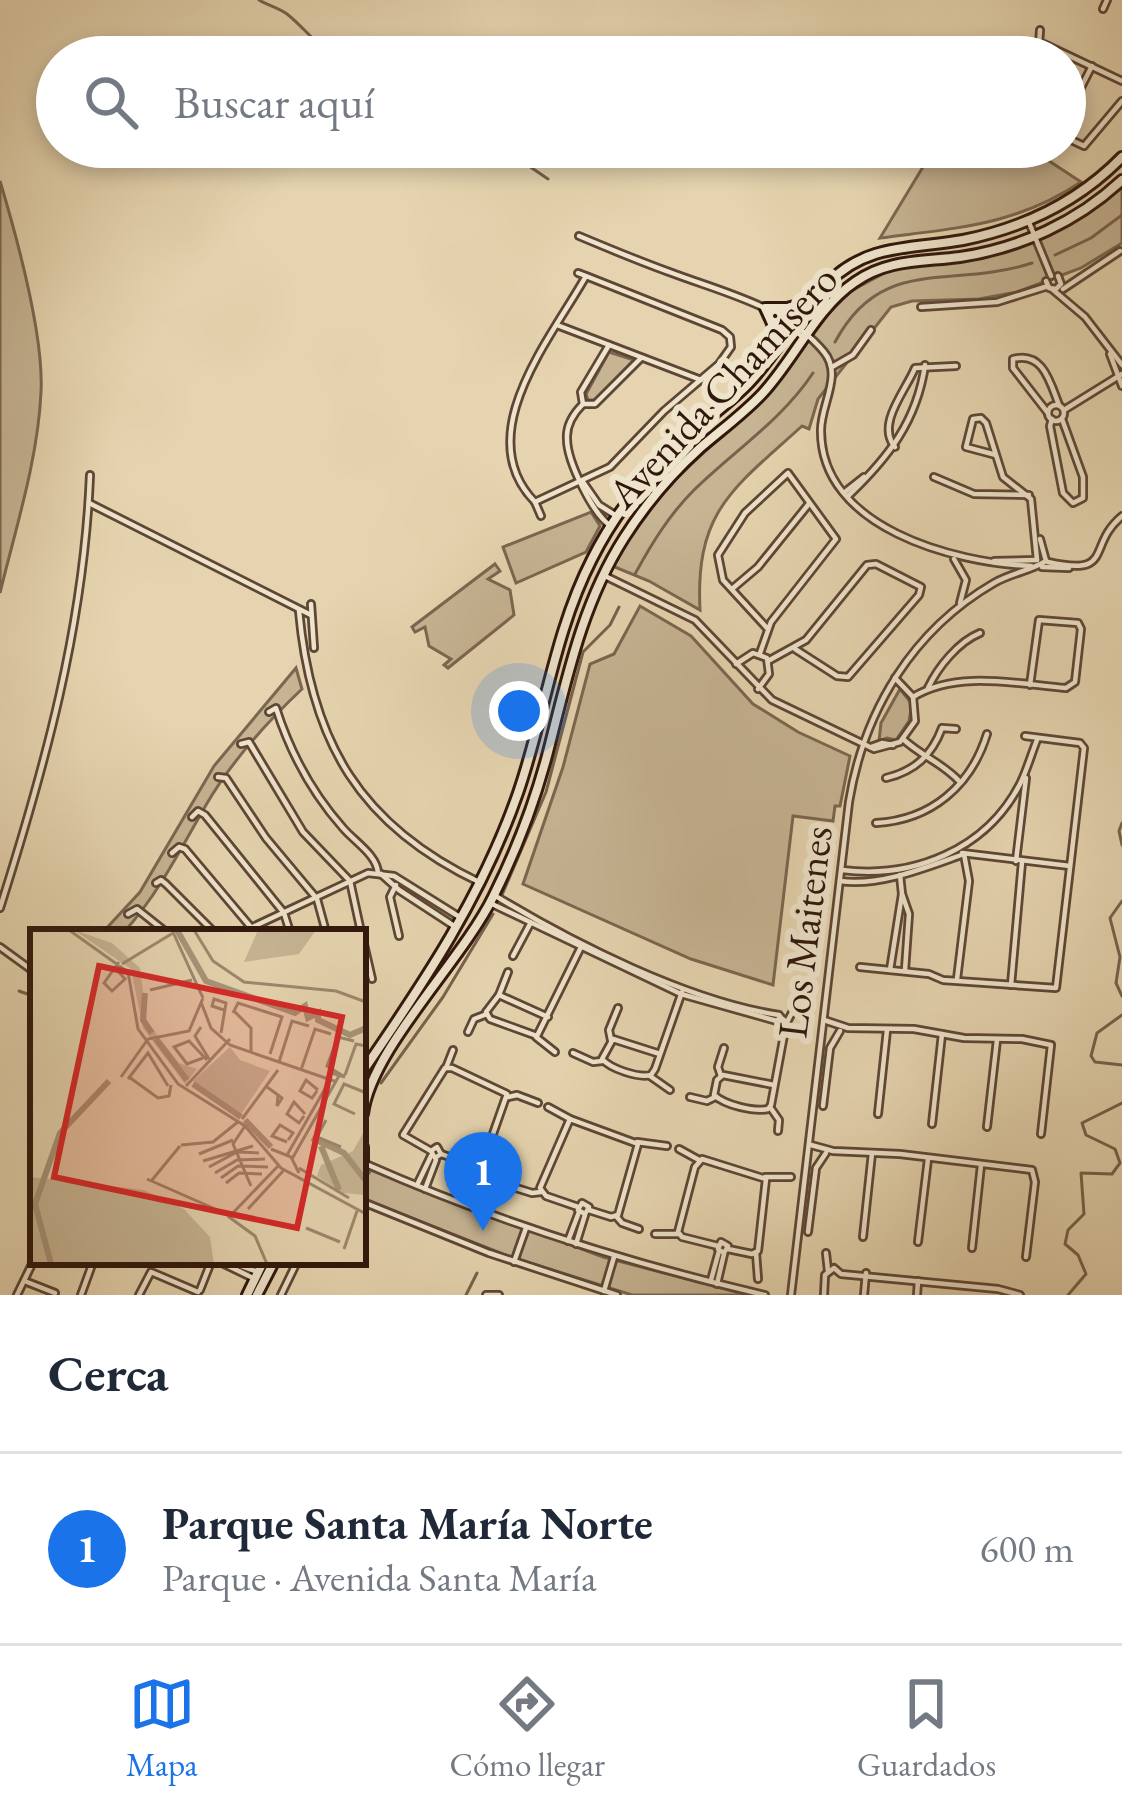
<!DOCTYPE html>
<html lang="es">
<head>
<meta charset="utf-8">
<style>
  body { margin:0; font-family:"EB Garamond",serif; background:#f6f6f7; color:#1f2937 }
  .you { position:absolute; left:519px; top:711px; width:42px; height:42px; margin:-30px; border:9px solid #fff; border-radius:50%; background:#1a73e8; box-shadow:0 0 0 18px #1a73e833 }
  .badge { display:grid; place-items:center; width:78px; height:78px; border-radius:50%; background:#1a73e8; color:#fff; font-size:39px; font-weight:700 }
  .pin { position:absolute; translate:-50% -99px; filter:drop-shadow(0 3px 6px #0008) }
  .pin::after { content:''; position:absolute; top:63px; width:42px; height:36px; background:inherit; clip-path:polygon(0 0,100% 0,50% 100%) }
  .list { margin:0; padding:0; list-style:none }
  h2 { display:flex; justify-content:space-between; align-items:center; height:156px; margin:0; padding:0 48px; font-size:51px }
  h2 small { font-size:39px; font-weight:400; color:#747a83 }
  .list li { display:grid; grid-template-columns:78px 1fr auto; gap:36px; align-items:center; box-sizing:border-box; height:192px; padding:0 48px; border-top:3px solid #e0e1e3 }
  .list b { display:block; font-size:45px; white-space:nowrap }
  .list p { margin:0; font-size:39px; white-space:nowrap; color:#747a83 }
  .list em { font-size:39px; font-style:normal; color:#747a83 }
  .icon { flex:none; width:66px; height:66px; fill:none; stroke:currentColor; stroke-width:2; stroke-linecap:round; stroke-linejoin:round }
  .map { position:relative; flex:none; width:1122px; height:1295px; overflow:hidden }
  .search { position:absolute; background:#fff; box-shadow:0 6px 18px #0003; left:36px; right:36px; top:36px; height:132px; display:flex; align-items:center; gap:30px; box-sizing:border-box; padding:0 42px; border-radius:66px; color:#747a83; font-size:45px }
  .sheet { height:348px; background:#fff }
  nav { display:flex; justify-content:space-around; align-items:center; box-sizing:border-box; height:168px; border-top:3px solid #e0e1e3; background:#fff; font-size:33px; color:#747a83 }
  nav a { display:grid; justify-items:center; gap:6px }
  nav .on { color:#1a73e8 }
  .map>svg:first-child { display:block }
</style>
</head>
<body>
<div class="map">
<svg width="1122" height="1295" viewBox="0 0 1122 1295">
  <rect width="100%" height="100%" fill="#e5d4af"/>
  <filter id="stains"><feTurbulence type="fractalNoise" baseFrequency=".00167" numOctaves="4"/><feColorMatrix values="0 0 0 0 .2 0 0 0 0 .09 0 0 0 0 .02 0 0 0 .5 -.17"/></filter>
  <radialGradient id="worn" r=".72"><stop offset=".6" stop-color="#630" stop-opacity="0"/><stop offset="1" stop-color="#630" stop-opacity=".3"/></radialGradient>
  <g fill="#c6b493" stroke="#7b6650" stroke-width="3">
    <path d="M935 147H1028L1081 182C1015 226 955 228 880 238Z"/>
    <path d="M0 181C17 238 44 334 41 392 38 459 16 527 0 593Z"/>
    <path d="M1122 185V243L1081 268 1017 292 979 299 912 301 891 307 818 399 809 429 802 426C734 488 695 510 700 610L649 581 610 565 666 488 764 396 828 314 851 291 894 268 971 260 1034 240 1084 214Z"/>
    <polygon points="609,352 634,360 595,400 588,400 586,394"/>
    <polygon points="591,512 600,526 586,552 516,583 503,547"/>
    <polygon points="495,564 500,571 488,579 510,590 514,615 448,668 444,665 451,659 429,646 425,627 415,632 412,627"/>
    <polygon points="640,606 691,636 753,704 798,732 850,756 840,806 835,806 833,821 793,816 773,985 691,959 523,884 563,767 590,664 614,654"/>
    <path d="M296 668 302 689C266 723 231 762 206 805 180 850 159 893 124 932H103L140 892 214 766Z"/>
    <polygon points="900,689 912,704 909,721 896,740 887,738 879,741 881,723"/>
    <polygon points="371,1170 603,1257 748,1295 632,1295 508,1256 363,1199 363,1181"/>
  </g>
  <g fill="none" stroke-linecap="round" stroke-linejoin="round">
    <g stroke="#77624d" stroke-width="3">
      <path d="M259 0C267 5 279 8 287 14 305 28 318 49 341 57"/>
      <polyline points="477,147 526,164 548,179"/>
      <polyline points="1055,255 1091,238 1122,215"/>
      <path d="M835 342C882 254 949 290 1032 263"/>
      <path d="M635 574C652 543 669 515 694 490 735 450 781 421 813 373"/>
      <polyline points="1122,823 1119,831 1122,845"/>
      <polyline points="502,895 546,792 583,652 610,625 619,607"/>
      <polyline points="1122,901 1110,918 1120,957 1116,983 1122,996"/>
      <polyline points="19,991 33,996"/>
      <polyline points="1122,1015 1097,1033 1091,1056 1095,1062 1122,1065"/>
      <polyline points="381,1083 443,997 493,914"/>
      <polyline points="466,1295 477,1273"/>
      <polyline points="1068,1295 1086,1274 1078,1255 1065,1244 1068,1230 1084,1214 1081,1173 1112,1174 1120,1163 1115,1149 1086,1135 1082,1123 1122,1103"/>
    </g>
    <g stroke="#5d4635" stroke-width="10">
      <g id="street">
        <polyline points="1103,9 1107,0"/>
        <polyline points="1039,44 1040,30"/>
        <polyline points="1028,57 1036,46 1044,44 1122,81"/>
        <polyline points="1075,99 1092,66"/>
        <polyline points="1065,137 1084,146 1122,101"/>
        <polyline points="1028,220 1051,276"/>
        <path d="M579 236C610 249 641 262 672 273 725 293 787 307 824 352 843 375 821 404 821 430 820 528 955 563 1031 566"/>
        <path d="M578 273 586 276 722 330 730 337 731 347 719 364 664 411 610 467 535 502C469 435 552 337 586 276"/>
        <polyline points="1046,281 1049,288 1056,289 1061,284 1058,276"/>
        <polyline points="1052,289 1085,317 1122,365"/>
        <polyline points="1063,289 1120,251"/>
        <polyline points="921,307 997,302 1048,286"/>
        <polyline points="774,316 803,337"/>
        <polyline points="557,325 701,380"/>
        <path d="M609 345 581 392 583 404C573 414 566 425 567 439 567 461 593 515 611 526"/>
        <polyline points="1110,354 1122,386"/>
        <polyline points="832,367 853,355 871,330"/>
        <polyline points="583,404 595,404 641,358"/>
        <circle cx="1056" cy="413" r="8"/>
        <polyline points="1064,410 1122,374"/>
        <path d="M1048 413 1013 368V359C1043 351 1050 382 1059 405"/>
        <polyline points="1052,419 1050,426 1063,493 1073,503 1083,498 1083,477 1062,419"/>
        <path d="M895 447C876 424 905 392 915 368L956 366"/>
        <polyline points="996,455 966,447 973,419 981,418 986,423 1003,477 1031,499 1037,560"/>
        <polyline points="934,477 974,494 1029,495"/>
        <polyline points="583,482 599,505 615,515"/>
        <polyline points="845,492 864,477"/>
        <path d="M848 496C888 458 917 421 925 365"/>
        <polyline points="535,502 541,516"/>
        <polyline points="89,503 311,615"/>
        <polyline points="1040,539 1046,561"/>
        <polyline points="954,559 966,580 960,603"/>
        <polyline points="994,561 1037,560"/>
        <path d="M1048 562C1115 577 1086 546 1122 516"/>
        <polyline points="1042,567 1069,568"/>
        <polyline points="603,575 695,620 772,700 874,749 900,742 915,721 913,697 895,678"/>
        <polyline points="732,589 758,567 808,505"/>
        <polyline points="311,604 314,648"/>
        <path d="M299 611C311 742 360 826 481 883"/>
        <polyline points="760,653 771,622 836,539 788,473 745,513 718,555 723,580 767,628"/>
        <polyline points="768,661 806,640 867,565 876,564 921,587 919,595 848,677 837,676 795,649"/>
        <polyline points="736,664 753,653 767,658 769,674 758,689"/>
        <path d="M928 688C938 667 958 642 980 633"/>
        <path d="M913 697C957 670 1017 684 1066 688L1075 682 1081 629 1078 623 1039 620 1030 685"/>
        <path d="M269 712 276 708C290 752 312 793 343 828 355 842 377 855 378 873"/>
        <path d="M903 739C921 756 943 763 960 782"/>
        <polyline points="241,744 249,742 303,832 350,881 361,932"/>
        <polyline points="871,747 882,743 893,745"/>
        <polyline points="218,777 226,778 266,838 317,899 326,932"/>
        <path d="M886 778C915 771 932 755 942 728L956 729"/>
        <polyline points="192,817 198,811 205,815 284,913 290,932"/>
        <path d="M876 823C931 820 971 786 987 734"/>
        <polyline points="172,853 179,847 185,849 255,932"/>
        <polyline points="962,853 1070,866"/>
        <polyline points="1016,861 1026,778"/>
        <path d="M842 870C913 879 986 850 1020 784 1027 770 1031 755 1037 740"/>
        <polyline points="381,874 399,890 454,926"/>
        <path d="M840 881C879 887 927 867 964 854"/>
        <polyline points="156,883 161,880 166,884 214,932"/>
        <polyline points="396,885 390,897 399,936"/>
        <polyline points="902,894 909,914 905,970"/>
        <path d="M494 895C573 943 688 1001 779 1015L786 1024"/>
        <polyline points="490,903 681,994 784,1023"/>
        <path d="M0 908C45 766 84 625 90 475"/>
        <polyline points="128,914 137,909 166,932"/>
        <polyline points="242,932 368,873 394,876 458,916"/>
        <polyline points="363,940 372,979"/>
        <polyline points="0,947 33,971"/>
        <polyline points="513,956 530,924"/>
        <polyline points="860,967 929,974 943,980 1056,988 1084,748 1080,743 1025,736"/>
        <polyline points="890,970 902,894 900,875"/>
        <polyline points="957,979 969,881 964,854"/>
        <polyline points="1011,985 1022,862"/>
        <polyline points="499,995 508,972"/>
        <polyline points="548,1017 499,995 486,1012 490,1019 537,1036 581,947"/>
        <polyline points="824,1020 848,1028 914,1029 964,1038 1022,1039 1051,1045 1041,1134"/>
        <polyline points="468,1032 474,1019 487,1014"/>
        <polyline points="536,1037 555,1052"/>
        <polyline points="611,1040 609,1030 618,1008"/>
        <polyline points="573,1053 593,1062 602,1061"/>
        <path d="M660 1054 613 1039 602 1059C611 1069 638 1078 651 1075L655 1069 682 992"/>
        <polyline points="446,1068 453,1050"/>
        <polyline points="650,1076 670,1090"/>
        <polyline points="721,1076 718,1067 724,1048"/>
        <path d="M774 1085 723 1075 717 1080 714 1095C725 1105 754 1112 768 1109L771 1105 786 1024 796 1005"/>
        <polyline points="508,1097 517,1095 538,1103"/>
        <polyline points="690,1097 707,1101 715,1097"/>
        <polyline points="823,1106 830,1048 840,1031"/>
        <polyline points="548,1107 570,1119"/>
        <polyline points="770,1107 779,1120 778,1131"/>
        <polyline points="878,1114 887,1030"/>
        <polyline points="932,1124 942,1034"/>
        <polyline points="987,1127 997,1040"/>
        <polyline points="637,1142 667,1146"/>
        <polyline points="811,1145 833,1151 900,1154 1032,1170 1035,1182 1026,1257"/>
        <polygon points="437,1147 441,1154 435,1158 431,1151"/>
        <polyline points="679,1149 699,1160"/>
        <polyline points="431,1151 403,1135 445,1068 452,1068 507,1094 481,1168 441,1154"/>
        <path d="M366 1164C495 1221 628 1263 765 1295"/>
        <polyline points="480,1168 500,1183"/>
        <polyline points="765,1177 791,1177"/>
        <polyline points="418,1183 431,1156"/>
        <polyline points="513,1187 532,1193 541,1192"/>
        <polyline points="425,1189 436,1160"/>
        <polyline points="363,1202 489,1253 617,1295"/>
        <polygon points="582,1203 589,1207 585,1214 578,1210"/>
        <polyline points="578,1207 546,1196 540,1188 570,1119 638,1144 618,1215 611,1217 589,1210"/>
        <polyline points="616,1216 622,1223 639,1229"/>
        <polyline points="808,1232 816,1168 826,1153"/>
        <polyline points="655,1234 678,1234"/>
        <polyline points="863,1237 872,1153"/>
        <polyline points="568,1241 579,1212"/>
        <polygon points="721,1242 728,1246 724,1253 718,1249"/>
        <polyline points="918,1242 928,1159"/>
        <polyline points="576,1244 585,1215"/>
        <polyline points="718,1246 682,1237 678,1232 695,1167 702,1159 766,1179 758,1251 752,1254 728,1249"/>
        <polyline points="972,1248 981,1165"/>
        <polyline points="756,1253 758,1279"/>
        <polyline points="826,1253 828,1271"/>
        <polyline points="220,1262 253,1278"/>
        <polyline points="230,1262 258,1272"/>
        <polyline points="514,1262 526,1228"/>
        <polyline points="711,1280 719,1251"/>
        <polyline points="27,1282 55,1293"/>
        <polyline points="717,1284 724,1254"/>
        <polyline points="200,1290 211,1262"/>
        <polyline points="604,1291 614,1257"/>
        <polyline points="17,1295 33,1262"/>
        <polyline points="81,1295 93,1262"/>
        <polyline points="139,1295 151,1272 198,1292"/>
        <polyline points="281,1295 297,1262"/>
        <polyline points="486,1295 499,1295"/>
        <path d="M791 1295 849 802C864 710 913 630 994 583 1011 573 1030 571 1046 561"/>
        <polyline points="824,1295 825,1275 834,1268 841,1274 998,1289 1020,1295"/>
        <polyline points="864,1295 866,1273"/>
        <polyline points="917,1295 918,1281"/>
      </g>
    </g>
    <g stroke="#30170c" stroke-width="14">
      <g id="secondary">
        <polyline points="775,350 775,330 765,308 787,308 813,301"/>
        <path d="M363 1071C425 981 482 896 518 793 545 715 554 633 592 559 615 513 649 471 687 437 707 418 730 403 749 383 778 352 798 313 828 283 867 243 913 249 963 240 1023 228 1079 201 1122 157"/>
        <path d="M363 1114C371 1049 461 962 493 897 516 851 535 802 548 752 567 678 582 604 624 538 645 505 671 474 700 448 721 430 743 414 762 394 794 360 816 308 855 282 887 259 922 262 960 257 1020 248 1077 222 1122 180"/>
        <polyline points="363,1147 363,1166"/>
        <polyline points="247,1295 263,1262"/>
        <polyline points="257,1295 274,1262"/>
      </g>
    </g>
    <use href="#street" stroke="#eee3cb" stroke-width="4.5"/>
    <use href="#secondary" stroke="#eee3cb" stroke-width="8"/>
  </g>
  <g text-anchor="middle" stroke-width="12" stroke-linejoin="round" paint-order="stroke">
    <g font-size="42" fill="#30170c" stroke="#eee3cb">
      <text transform="translate(722 386) rotate(-47)" y="15">Avenida Chamisero</text>
      <text transform="translate(804 932) rotate(-83)" y="15">Los Maitenes</text>
    </g>
  </g>
  <g transform="translate(30 929)">
    <rect width="336" height="336" fill="#e5d4af"/>
    <path d="M44 1 82 14 110 39 117 93 149 134 167 140 155 155 113 99 101 40ZM228 1H286L269 25 214 33ZM200 118 210 131 240 142 211 185 163 152ZM336 199V266L313 264 287 247 291 236 323 222ZM0 248 114 261 154 280 180 308 184 335H0Z" fill="#c6b493"/>
    <path fill="none" stroke="#a79478" stroke-width="6" d="M147 1 176 52 265 84 275 77 278 89 288 84V91L320 106 336 99M115 64 113 91 122 104M126 110 157 151M163 155 211 188M215 191 241 218M282 209 314 224 336 252M291 217 309 261M21 335 5 275 30 204 79 152"/>
    <path fill="none" stroke="#9d886e" stroke-width="3" d="M39 1 98 43 108 100 148 155 215 197 251 239 336 285M142 1 173 69M164 1 183 32 214 53 306 62 336 73M92 35 143 4M85 39 95 50 82 62 74 54 89 33M120 61 162 51M171 73 181 99 200 116 307 153M204 82 221 99V124M203 84 208 74 252 88 240 125M171 98 165 107 179 130M191 104 196 74 184 70 182 77 194 81M173 129 157 135 144 118 159 112 177 131M249 133 262 92 279 97M271 141 285 100 301 105M298 143 315 148 297 137 308 108 324 112M315 146 326 115 336 117M91 148 118 110 159 102 173 69M99 148 128 169 139 167 141 156M98 150 118 124 138 157M156 157 200 110M237 158 248 166 247 177 252 169 248 166M287 162 282 169 270 162 276 151 288 161M325 185 304 175 314 155 334 163M274 187 269 194 257 185 264 173 275 185M212 190 248 141M296 191 287 208 311 218M215 197 203 215 221 257M257 213 242 207 250 196 263 204 258 211M151 216 183 213 209 192M241 220 261 228 269 244M169 225 203 211M257 226 300 151M262 230 310 145M173 232 223 217M179 238 207 223 229 224M269 239 319 269M185 244 207 231 235 230M191 249 208 237 238 238M117 250 201 287M122 251 150 217M196 254 209 244 232 245M218 280 254 241M276 299 310 313M314 320 327 282M237 335 225 307 199 288 248 237"/>
    <path fill="#d62828" fill-opacity="0.15" stroke="#d62828" stroke-width="6" d="M69 37 312 88 267 299 24 248Z"/>
    <rect width="336" height="336" fill="none" stroke="#30170c" stroke-width="6"/>
  </g>
  <rect width="100%" height="100%" filter="url(#stains)"/>
  <rect width="100%" height="100%" fill="url(#worn)"/>
</svg>
<div class="you"></div>
<div class="pin badge" style="left:483px;top:1231px">1</div>
<div class="search"><svg class="icon" aria-label="search" viewBox="0 0 24 24"><circle cx="10" cy="10" r="6"/><path d="M15 15l6 6"/></svg>Buscar aquí</div>
</div>
<section class="sheet">
<h2>Cerca<small></small></h2>
<ul class="list">
<li><span class="badge">1</span><div><b>Parque Santa María Norte</b><p>Parque · Avenida Santa María</p></div><em>600 m</em></li>
</ul>
</section>
<nav>
<a class="on"><svg class="icon" aria-label="map" viewBox="0 0 24 24"><path d="M3 6l6-2 6 2 6-2v14l-6 2-6-2-6 2zM9 4v14M15 6v14"/></svg>Mapa</a>
<a><svg class="icon" aria-label="directions" viewBox="0 0 24 24"><path d="M12 3l9 9-9 9-9-9zM9 14v-3h6M13 9l2 2-2 2"/></svg>Cómo llegar</a>
<a><svg class="icon" aria-label="saved" viewBox="0 0 24 24"><path d="M7 4h10v16l-5-4-5 4z"/></svg>Guardados</a>
</nav>
</body>
</html>
